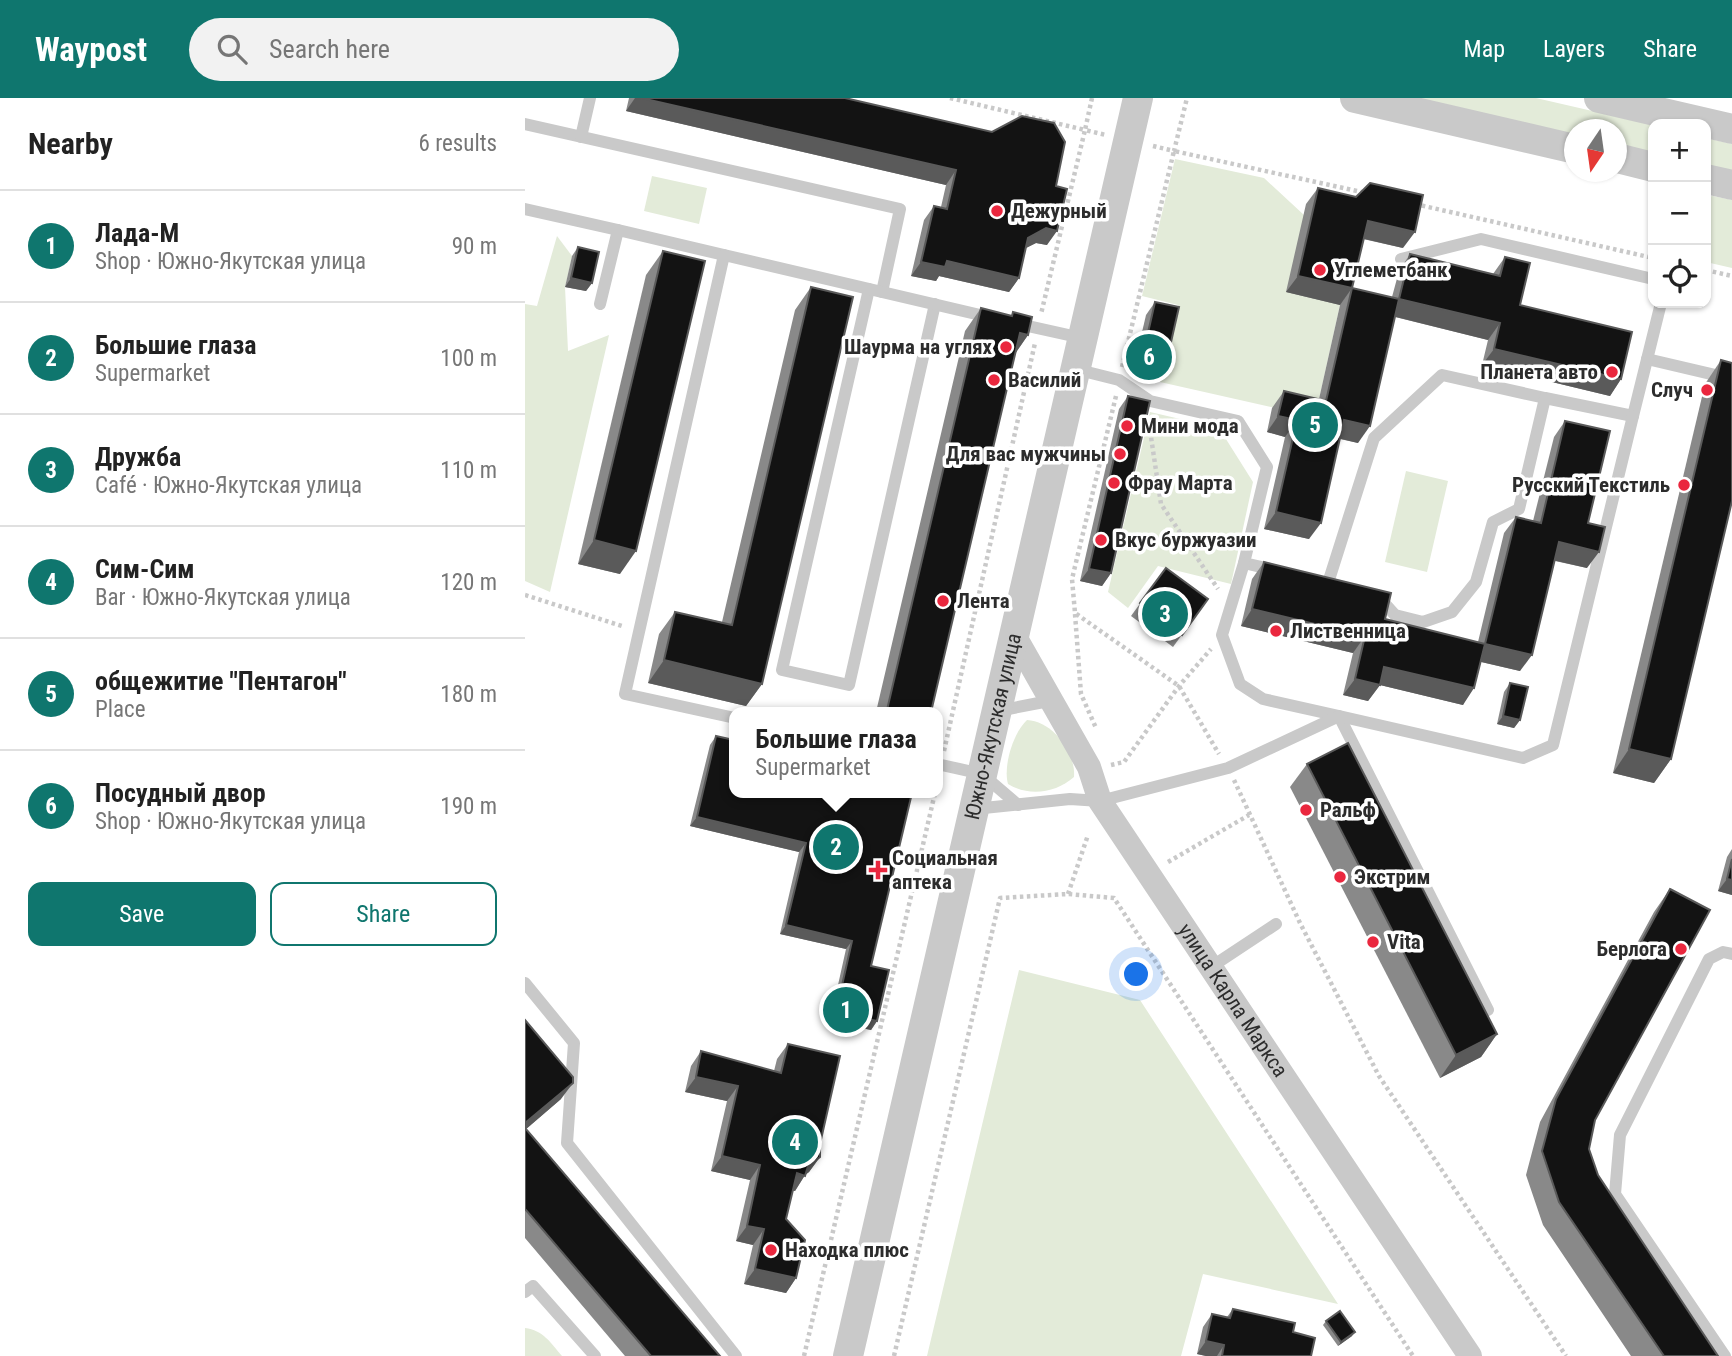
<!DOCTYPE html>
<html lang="en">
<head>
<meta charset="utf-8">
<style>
  body { margin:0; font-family:"Roboto Condensed",sans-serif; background:#f2f2f2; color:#222 }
  .controls { position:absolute; right:21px; top:21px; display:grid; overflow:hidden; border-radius:14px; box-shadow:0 2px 5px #0004 }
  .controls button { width:63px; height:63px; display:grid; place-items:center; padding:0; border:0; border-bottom:2px solid #e0e0e0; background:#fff; color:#222; font:35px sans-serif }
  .compass { position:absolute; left:1039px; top:21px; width:63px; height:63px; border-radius:50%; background:#fff; box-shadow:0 2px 5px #0004; rotate:193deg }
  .you { position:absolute; left:612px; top:877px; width:24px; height:24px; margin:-18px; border:5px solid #fff; border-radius:50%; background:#1a73e8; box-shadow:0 0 0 10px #1a73e833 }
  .badge { display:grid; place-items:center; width:46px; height:46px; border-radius:50%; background:#0f766e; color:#fff; font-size:23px; font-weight:700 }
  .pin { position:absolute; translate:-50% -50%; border:4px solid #fff; box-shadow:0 2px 7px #0006 }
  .popup { position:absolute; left:204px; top:609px; width:214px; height:91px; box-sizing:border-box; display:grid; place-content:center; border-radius:14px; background:#fff; filter:drop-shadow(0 2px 5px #0005); font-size:23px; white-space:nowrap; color:#767676 }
  .popup b { font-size:26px; color:#222 }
  .popup::after { content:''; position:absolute; left:50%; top:100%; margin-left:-14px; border:14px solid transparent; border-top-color:#fff }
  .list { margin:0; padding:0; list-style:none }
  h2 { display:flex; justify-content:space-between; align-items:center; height:91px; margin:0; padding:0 28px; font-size:30px }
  h2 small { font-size:23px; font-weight:400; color:#767676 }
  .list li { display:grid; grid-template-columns:46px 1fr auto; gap:21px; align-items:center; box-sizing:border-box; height:112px; padding:0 28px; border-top:2px solid #e0e0e0 }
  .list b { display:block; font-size:26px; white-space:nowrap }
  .list p { margin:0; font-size:23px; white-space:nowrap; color:#767676 }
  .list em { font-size:23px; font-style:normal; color:#767676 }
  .actions { display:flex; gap:14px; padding:21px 28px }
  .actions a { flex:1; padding:16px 0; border:2px solid #0f766e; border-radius:14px; text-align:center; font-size:24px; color:#0f766e }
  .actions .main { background:#0f766e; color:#fff }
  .icon { flex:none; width:38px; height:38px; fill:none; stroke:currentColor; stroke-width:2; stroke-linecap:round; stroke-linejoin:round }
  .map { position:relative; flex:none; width:1207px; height:1258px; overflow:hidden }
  header { display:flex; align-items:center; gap:42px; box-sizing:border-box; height:98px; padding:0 35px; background:#0f766e; color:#fff }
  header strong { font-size:33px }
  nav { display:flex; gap:38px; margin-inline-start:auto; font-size:24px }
  .search { width:490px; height:63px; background:#f2f2f2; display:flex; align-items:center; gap:18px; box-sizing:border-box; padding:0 24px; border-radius:38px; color:#767676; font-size:26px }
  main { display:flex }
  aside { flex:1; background:#fff }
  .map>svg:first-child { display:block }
</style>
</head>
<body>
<header>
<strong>Waypost</strong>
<div class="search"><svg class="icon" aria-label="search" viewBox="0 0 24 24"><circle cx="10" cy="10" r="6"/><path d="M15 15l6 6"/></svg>Search here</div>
<nav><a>Map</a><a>Layers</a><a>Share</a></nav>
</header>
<main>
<aside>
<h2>Nearby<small>6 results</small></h2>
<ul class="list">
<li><span class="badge">1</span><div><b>Лада-М</b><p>Shop · Южно-Якутская улица</p></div><em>90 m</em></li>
<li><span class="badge">2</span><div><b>Большие глаза</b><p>Supermarket</p></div><em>100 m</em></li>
<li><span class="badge">3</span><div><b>Дружба</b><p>Café · Южно-Якутская улица</p></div><em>110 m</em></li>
<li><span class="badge">4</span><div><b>Сим-Сим</b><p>Bar · Южно-Якутская улица</p></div><em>120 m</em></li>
<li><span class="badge">5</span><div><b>общежитие &quot;Пентагон&quot;</b><p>Place</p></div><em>180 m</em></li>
<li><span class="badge">6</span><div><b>Посудный двор</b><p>Shop · Южно-Якутская улица</p></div><em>190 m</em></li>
</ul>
<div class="actions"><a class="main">Save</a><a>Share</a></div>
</aside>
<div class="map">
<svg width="1207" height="1258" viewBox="0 0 1207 1258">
  <rect width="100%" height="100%" fill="#fff"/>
  <g fill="#e3ebd9">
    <polygon points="883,0 1011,0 1128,27 1128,57 1092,49 1092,32 1050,32 1049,39"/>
    <polygon points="1181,40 1207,46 1207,74 1181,68"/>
    <polygon points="650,61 739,80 779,117 815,207 790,319 635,284 653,207 617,198"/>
    <polygon points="127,78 182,90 174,126 119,113"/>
    <polygon points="1188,98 1207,102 1207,170 1181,164 1181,99"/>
    <polygon points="32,138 47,158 40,189 43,253 84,237 25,494 0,483 0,206 12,208"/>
    <polygon points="625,314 694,330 728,384 706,486 633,468 603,510 583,494"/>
    <polygon points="881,373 923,383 902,474 860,464"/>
    <path d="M502 622C527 623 551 654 549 679 531 695 504 699 483 686 478 668 488 635 502 622Z"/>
    <polygon points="494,872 615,902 813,1206 678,1176 656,1258 402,1258"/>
    <path d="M0 1230C18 1232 26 1245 37 1258H0Z"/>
  </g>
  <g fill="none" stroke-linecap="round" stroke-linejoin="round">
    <g stroke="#c9c9c9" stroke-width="4.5" stroke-dasharray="3.5 3.5" stroke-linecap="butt">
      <polyline points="425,0 560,32 516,216"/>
      <polyline points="567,0 560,32 581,37"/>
      <polyline points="628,48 649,53 662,0"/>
      <polyline points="890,106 1128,160"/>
      <polyline points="1181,172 1207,178"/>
      <polyline points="597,269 649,53 841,95"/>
      <polyline points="591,298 547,481 550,515 654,588 694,656"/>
      <polyline points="623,319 636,406 693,491"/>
      <polyline points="0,497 100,529"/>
      <polyline points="550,516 556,596 571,630"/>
      <polyline points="419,653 510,245"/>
      <polyline points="586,667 599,664 654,588 686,551"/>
      <polyline points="709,682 775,825 854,978 1041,1258"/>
      <polyline points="643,764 724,717"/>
      <polyline points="543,796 563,737"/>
      <polyline points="279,1258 410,695"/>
      <polyline points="369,1258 475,800 543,796 589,800 888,1258"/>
    </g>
    <g stroke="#c9c9c9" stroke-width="12">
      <polyline points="0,26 375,111 357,194"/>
      <polyline points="56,39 65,0"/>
      <polyline points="0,111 93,132"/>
      <polyline points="876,161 956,141 1128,181"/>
      <polyline points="344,191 257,572 324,587 410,206"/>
      <polyline points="75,206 93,132 199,157"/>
      <polyline points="489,225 557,240"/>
      <polyline points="1122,261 1207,281"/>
      <polyline points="550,271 594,282 625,303 713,323 742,369 719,465 749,472"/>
      <polyline points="719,465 697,537 715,586 738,601 814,618 963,912"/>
      <polyline points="803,485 849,340 917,277 1020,300"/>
      <polyline points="852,497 870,517 898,524 927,514 951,484 968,424 994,411 1020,300 1108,318 1136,205"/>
      <polyline points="473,613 524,603"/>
      <polyline points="210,620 100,596 199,157 468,220"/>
      <polyline points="412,666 457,676 493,707"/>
      <polyline points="449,711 545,701 575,703 703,670 814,618 998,660 1028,647 1108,318"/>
      <polyline points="686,869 751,826"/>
      <polyline points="0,885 49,945 42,1045 211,1258"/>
      <polyline points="0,1194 8,1188 70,1258"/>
      <polyline points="1200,1258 1090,1096 1095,1037 1184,861 1198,854 1207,856"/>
    </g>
    <path stroke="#c9c9c9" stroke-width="24" id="s1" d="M489 537 564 669 575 703 945 1258"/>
    <g stroke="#c9c9c9" stroke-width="30">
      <polyline points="830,0 1050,51"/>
      <polyline points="1074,0 1207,31"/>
      <polyline points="1092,60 1128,69"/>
      <polyline points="1181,81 1207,87"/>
      <path id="s2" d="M323 1258 613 0"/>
    </g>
  </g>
  <g fill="#898989">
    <polygon points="104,0 320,0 531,88 522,147 511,145 501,150 494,180 484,194 414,178 411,183 386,178 399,122 409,108 416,109 421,87 101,13"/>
    <polygon points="793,90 878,150 838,141 827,190 867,199 874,173 885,156 968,176 980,159 995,207 1096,281 1085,298 957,267 963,242 870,219 833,345 815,341 784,441 739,431 760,339 742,334 747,310 759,293 794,301 815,207 761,194 781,106"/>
    <polygon points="53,149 67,185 61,193 40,189 47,158"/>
    <polygon points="138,153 95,476 53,466 121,177"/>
    <polygon points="286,189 237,586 221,608 123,585 134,536 150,514 197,524 270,212"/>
    <polygon points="630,204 632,279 608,273 621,217"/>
    <polygon points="456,210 486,218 488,214 503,237 490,256 406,614 351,614 440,233"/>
    <polygon points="1196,262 1146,661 1129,685 1088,675 1180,286"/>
    <polygon points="603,298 586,475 577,488 555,483 594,311"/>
    <polygon points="1040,323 1063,425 1062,470 1030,463 995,573 956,564 938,607 855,587 843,603 818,597 828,555 716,528 727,481 739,464 860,521 953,544 979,435 991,419 1008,423 1029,339"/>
    <polygon points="641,470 683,501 648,549 606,518"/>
    <polygon points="985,585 995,622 989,630 972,626 979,594"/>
    <polygon points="191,638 387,695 346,868 352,923 346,932 305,923 321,851 255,836 274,754 165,728 185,647"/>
    <polygon points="782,666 972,936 956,959 915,980 765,689"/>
    <polygon points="1207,751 1207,797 1193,793 1202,759"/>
    <polygon points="1145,791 1070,1022 1064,1051 1073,1077 1193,1258 1106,1258 1018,1127 1001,1077 1015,1024 1129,814"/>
    <polygon points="0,922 36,1001 1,1031 195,1258 100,1258 0,1140"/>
    <polygon points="263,946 295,1046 295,1059 284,1074 280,1077 270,1093 268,1092 261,1121 271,1180 261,1195 219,1186 228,1147 211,1143 225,1082 186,1073 202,1003 160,994 166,968 176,953 249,973 252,961"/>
    <polygon points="708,1211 768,1234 786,1258 681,1258 672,1256 678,1229 687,1216 702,1219"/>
    <polygon points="801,1223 827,1238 813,1248 798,1227"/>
  </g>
  <g fill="#5a5a5a">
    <polygon points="110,0 116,0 431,72 421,87 101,13"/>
    <polygon points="843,123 890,134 878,150 831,139"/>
    <polygon points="521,130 532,133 522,147 511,145 493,154 503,140"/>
    <polygon points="422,163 494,180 484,194 414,178 411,183 386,178 396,164"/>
    <polygon points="773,178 827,190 815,207 761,194"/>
    <polygon points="46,180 67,185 61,193 40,189"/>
    <polygon points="874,201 975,225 963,242 863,217"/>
    <polygon points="495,235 503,237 487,260"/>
    <polygon points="969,251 1096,281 1085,298 957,267"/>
    <polygon points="617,261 641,266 632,279 608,273"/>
    <polygon points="753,318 772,322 760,339 742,334"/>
    <polygon points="819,322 845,328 833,345 808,339"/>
    <polygon points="751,414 796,425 784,441 739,431"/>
    <polygon points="69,442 111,453 95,476 53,466"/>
    <polygon points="1034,444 1074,454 1062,470 1023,461"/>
    <polygon points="564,471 586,475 577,488 555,483"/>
    <polygon points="727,511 840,538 828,555 716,528"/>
    <polygon points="960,546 1007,557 995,573 948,562"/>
    <polygon points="139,562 237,586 221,608 123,585"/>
    <polygon points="859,569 949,590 938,607 855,587 843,603 818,597 830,581"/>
    <polygon points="978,618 995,622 989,630 972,626"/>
    <polygon points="1104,651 1146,661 1129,685 1088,675"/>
    <polygon points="172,719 281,745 274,754 165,728"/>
    <polygon points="1202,781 1207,782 1207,797 1193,793"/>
    <polygon points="261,827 327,843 321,851 255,836"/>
    <polygon points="311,914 352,923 346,932 305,923"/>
    <polygon points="972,936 956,959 915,980 931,957"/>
    <polygon points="171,979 213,988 202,1003 160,994"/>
    <polygon points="48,985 36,1001 0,1032 0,1025"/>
    <polygon points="197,1058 235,1067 225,1082 186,1073"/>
    <polygon points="295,1059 284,1074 280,1077 270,1093 261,1091 272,1075"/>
    <polygon points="222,1128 239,1131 228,1147 211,1143"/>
    <polygon points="230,1171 271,1180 261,1195 219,1186"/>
    <polygon points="830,1234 827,1238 813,1248 816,1244"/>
    <polygon points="681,1243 699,1247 692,1258 681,1258 672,1256"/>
  </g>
  <g fill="#131313" stroke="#5a5a5a" stroke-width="2">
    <polygon points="116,0 320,0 467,34 497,18 529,25 540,44 531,88 542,91 532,133 521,130 503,140 494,180 422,163 420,169 396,164 409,108 422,111 431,72"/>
    <polygon points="845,85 898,97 890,134 843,123 827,190 773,178 793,90 831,99"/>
    <polygon points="53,149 74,154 67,185 46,180"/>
    <polygon points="138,153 180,163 111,453 69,442"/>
    <polygon points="885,156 975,178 980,159 1005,165 995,207 1107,234 1096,281 969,251 975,225 874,201"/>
    <polygon points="286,189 328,199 237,586 139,562 150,514 207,527"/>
    <polygon points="827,190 874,201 845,328 819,322 796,425 751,414 772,322 753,318 759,293 801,303"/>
    <polygon points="630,204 654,209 641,266 617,261"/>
    <polygon points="456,210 487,218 488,214 507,219 503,237 495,235 406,614 372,614 362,612"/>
    <polygon points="1196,262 1207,265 1207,403 1146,661 1104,651"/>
    <polygon points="603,298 625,303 586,475 564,471"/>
    <polygon points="1040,323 1085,333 1063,425 1080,429 1074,454 1034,444 1007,557 960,546 991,419 1016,425"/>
    <polygon points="739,464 866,495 860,521 960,546 949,590 859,569 855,587 830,581 840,538 727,511"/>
    <polygon points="641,470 683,501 657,537 615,505"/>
    <polygon points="985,585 1003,589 995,622 978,618"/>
    <polygon points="191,638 209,642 209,695 387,695 346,868 364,872 352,923 311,914 327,843 261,827 281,745 172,719"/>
    <polygon points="823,645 972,936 931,957 782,666"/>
    <polygon points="1207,761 1207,782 1202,781"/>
    <polygon points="1145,791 1185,812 1070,1022 1064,1051 1073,1077 1193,1258 1139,1258 1034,1104 1017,1053 1031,1001"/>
    <polygon points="0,922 48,979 48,985 0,1025"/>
    <polygon points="263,946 315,958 295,1046 295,1059 283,1068 280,1078 272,1075 261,1121 280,1142 271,1180 230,1171 239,1131 222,1128 235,1067 197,1058 213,988 171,979 176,953 256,975"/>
    <polygon points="0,1030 195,1258 126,1258 0,1111"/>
    <polygon points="708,1211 770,1225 768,1234 790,1240 786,1258 697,1258 699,1247 681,1243 687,1216 705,1220"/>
    <polygon points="815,1213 830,1234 816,1244 801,1223"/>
  </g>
  <g fill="#ea273e" stroke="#fff" stroke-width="2.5">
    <circle cx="472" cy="113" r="7"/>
    <circle cx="795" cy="172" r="7"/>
    <circle cx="481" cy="249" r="7"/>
    <circle cx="1087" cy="274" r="7"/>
    <circle cx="469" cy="282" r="7"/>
    <circle cx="1182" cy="292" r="7"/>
    <circle cx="602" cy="328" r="7"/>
    <circle cx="595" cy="356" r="7"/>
    <circle cx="589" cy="385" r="7"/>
    <circle cx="1159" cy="387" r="7"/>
    <circle cx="576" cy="442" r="7"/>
    <circle cx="418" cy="503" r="7"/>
    <circle cx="751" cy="533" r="7"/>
    <circle cx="781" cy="712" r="7"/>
    <path d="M349.5 761.5h7v7h7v7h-7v7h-7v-7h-7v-7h7z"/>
    <circle cx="815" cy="779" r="7"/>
    <circle cx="848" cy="844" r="7"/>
    <circle cx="1156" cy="851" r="7"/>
    <circle cx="246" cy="1152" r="7"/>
  </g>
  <g text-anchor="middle" stroke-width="7" stroke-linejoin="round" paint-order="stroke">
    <g font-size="21" font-weight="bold" fill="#2c2c2c" stroke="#fff" text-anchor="start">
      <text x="486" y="120">Дежурный</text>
      <text x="809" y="179">Углеметбанк</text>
      <text x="467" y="256" text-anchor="end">Шаурма на углях</text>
      <text x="1073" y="281" text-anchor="end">Планета авто</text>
      <text x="483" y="289">Василий</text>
      <text x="1168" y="299" text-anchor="end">Случ</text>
      <text x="616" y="335">Мини мода</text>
      <text x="581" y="363" text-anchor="end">Для вас мужчины</text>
      <text x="603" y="392">Фрау Марта</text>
      <text x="1145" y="394" text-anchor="end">Русский Текстиль</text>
      <text x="590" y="449">Вкус буржуазии</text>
      <text x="432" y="510">Лента</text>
      <text x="765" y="540">Лиственница</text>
      <text x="795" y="719">Ральф</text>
      <text x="367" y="767">Социальная<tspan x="367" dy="24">аптека</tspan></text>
      <text x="829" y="786">Экстрим</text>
      <text x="862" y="851">Vita</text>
      <text x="1142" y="858" text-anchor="end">Берлога</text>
      <text x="260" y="1159">Находка плюс</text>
    </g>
    <g font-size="21" fill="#2c2c2c" stroke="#fff">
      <text dy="7" stroke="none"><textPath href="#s2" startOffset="646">Южно-Якутская улица</textPath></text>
      <text dy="7" stroke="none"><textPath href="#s1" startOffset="427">улица Карла Маркса</textPath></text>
    </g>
  </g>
</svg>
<div class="controls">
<button>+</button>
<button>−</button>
<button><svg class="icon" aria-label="locate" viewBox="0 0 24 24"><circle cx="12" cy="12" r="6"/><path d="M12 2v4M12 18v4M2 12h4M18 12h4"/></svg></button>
</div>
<svg class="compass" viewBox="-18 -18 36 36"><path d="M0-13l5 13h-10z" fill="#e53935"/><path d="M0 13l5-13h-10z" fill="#767676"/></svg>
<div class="you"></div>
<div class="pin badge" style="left:321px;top:912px">1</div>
<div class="pin badge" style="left:311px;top:749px">2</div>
<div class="popup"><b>Большие глаза</b>Supermarket</div>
<div class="pin badge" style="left:640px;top:516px">3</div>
<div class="pin badge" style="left:270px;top:1044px">4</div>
<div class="pin badge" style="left:790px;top:327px">5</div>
<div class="pin badge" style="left:624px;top:259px">6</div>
</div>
</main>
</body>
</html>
